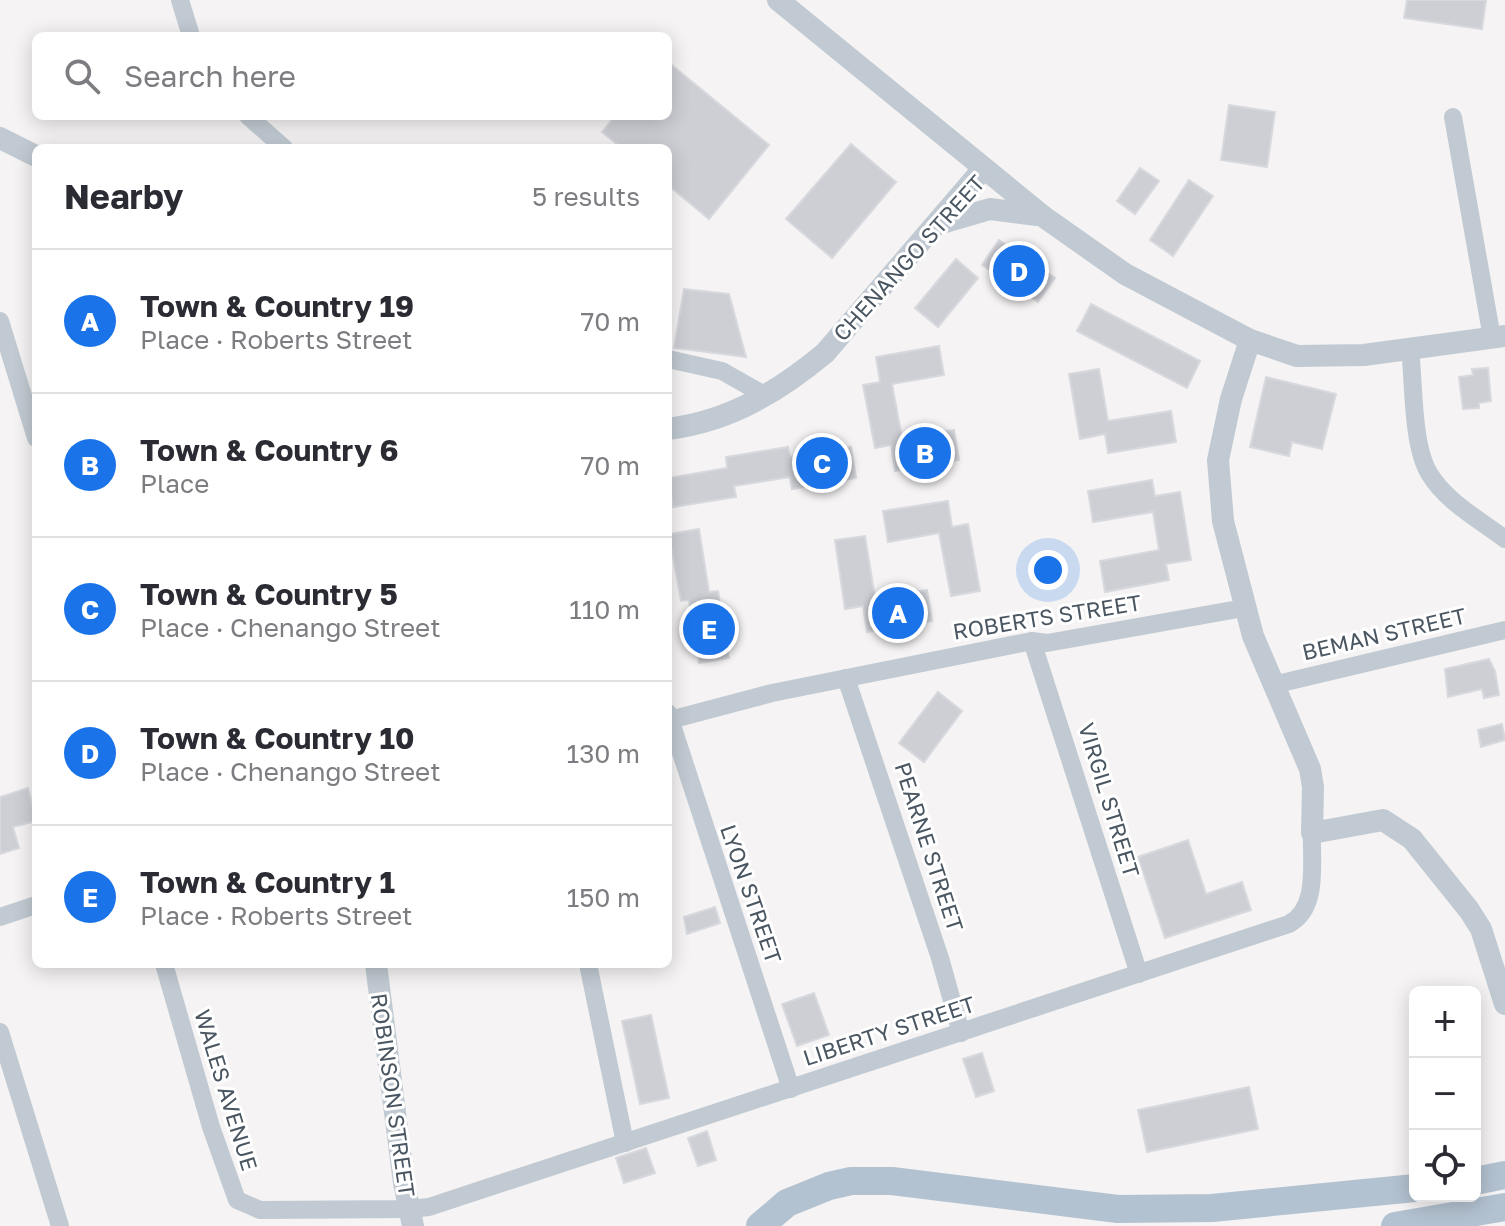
<!DOCTYPE html>
<html lang="en">
<head>
<meta charset="utf-8">
<style>
  body { margin:0; font-family:"Golos Text",sans-serif; background:#f2f2f3; color:#2b2b33 }
  .controls { position:absolute; right:24px; bottom:24px; display:grid; overflow:hidden; border-radius:12px; box-shadow:0 4px 20px #0003 }
  .controls button { width:72px; height:72px; display:grid; place-items:center; padding:0; border:0; border-bottom:2px solid #e1e1e2; background:#fff; color:#2b2b33; font:40px sans-serif }
  .you { position:absolute; left:1048px; top:570px; width:28px; height:28px; margin:-20px; border:6px solid #fff; border-radius:50%; background:#1a73e8; box-shadow:0 0 0 12px #1a73e833 }
  .badge { display:grid; place-items:center; width:52px; height:52px; border-radius:50%; background:#1a73e8; color:#fff; font-size:26px; font-weight:700 }
  .pin { position:absolute; translate:-50% -50%; border:4px solid #fff; box-shadow:0 2px 8px #0006 }
  .list { margin:0; padding:0; list-style:none }
  h2 { display:flex; justify-content:space-between; align-items:center; height:104px; margin:0; padding:0 32px; font-size:34px }
  h2 small { font-size:26px; font-weight:400; color:#7c7c81 }
  .list li { display:grid; grid-template-columns:52px 1fr auto; gap:24px; align-items:center; box-sizing:border-box; height:144px; padding:0 32px; border-top:2px solid #e1e1e2 }
  .list b { display:block; font-size:30px; white-space:nowrap }
  .list p { margin:0; font-size:26px; white-space:nowrap; color:#7c7c81 }
  .list em { font-size:26px; font-style:normal; color:#7c7c81 }
  .icon { flex:none; width:44px; height:44px; fill:none; stroke:currentColor; stroke-width:2; stroke-linecap:round; stroke-linejoin:round }
  .map { position:relative; flex:none; width:1505px; height:1226px; overflow:hidden }
  .search { position:absolute; background:#fff; box-shadow:0 4px 20px #0003; left:32px; top:32px; width:640px; height:88px; display:flex; align-items:center; gap:20px; box-sizing:border-box; padding:0 28px; border-radius:12px; color:#7c7c81; font-size:30px }
  .panel { position:absolute; background:#fff; box-shadow:0 4px 20px #0003; left:32px; top:144px; width:640px; height:824px; border-radius:12px }
  .map>svg:first-child { display:block }
</style>
</head>
<body>
<div class="map">
<svg width="1505" height="1226" viewBox="0 0 1505 1226">
  <rect width="100%" height="100%" fill="#f5f3f3"/>
  <g fill="#cdcfd5" stroke="#d7d9de" stroke-width="2">
    <polygon points="1407,0 1486,0 1482,29 1404,18"/>
    <polygon points="668,62 769,145 709,219 668,185 668,148 622,148 602,132 615,116 668,116"/>
    <polygon points="1229,105 1275,112 1267,167 1221,160"/>
    <polygon points="851,144 896,182 832,258 786,219"/>
    <polygon points="1140,168 1159,181 1135,214 1117,201"/>
    <polygon points="1189,180 1213,196 1173,256 1150,240"/>
    <polygon points="999,240 1055,278 1038,302 982,265"/>
    <polygon points="956,259 978,278 938,327 915,308"/>
    <polygon points="684,289 729,294 746,357 674,348"/>
    <polygon points="1091,304 1200,361 1187,388 1077,331"/>
    <polygon points="939,346 944,375 892,384 902,438 954,430 959,460 895,471 891,445 875,448 863,385 880,382 876,357"/>
    <polygon points="1488,368 1491,401 1479,403 1479,408 1463,409 1459,377 1473,375 1472,369"/>
    <polygon points="1099,369 1108,421 1171,411 1176,442 1108,453 1105,434 1080,439 1069,374"/>
    <polygon points="1266,377 1336,394 1322,449 1292,442 1289,456 1250,447"/>
    <polygon points="788,447 790,457 851,447 856,478 792,489 790,477 734,486 736,497 673,507 668,478 727,468 726,457"/>
    <polygon points="1152,480 1155,496 1180,492 1191,560 1166,564 1169,580 1105,592 1100,561 1159,550 1153,512 1093,522 1088,491"/>
    <polygon points="948,501 952,527 968,524 980,591 951,596 939,533 888,542 883,511"/>
    <polygon points="699,529 709,592 718,591 729,658 699,663 689,600 681,601 669,534"/>
    <polygon points="865,536 875,598 927,590 932,621 867,632 863,606 845,609 835,540"/>
    <polygon points="1489,659 1495,671 1499,695 1484,698 1482,689 1448,697 1445,669"/>
    <polygon points="938,692 962,711 924,762 899,743"/>
    <polygon points="1502,724 1505,740 1481,747 1478,730"/>
    <polygon points="28,788 36,821 13,827 19,848 0,854 0,797"/>
    <polygon points="1188,840 1206,894 1242,882 1251,910 1165,938 1138,857"/>
    <polygon points="715,907 720,923 687,934 684,917"/>
    <polygon points="814,993 829,1035 797,1046 782,1004"/>
    <polygon points="651,1015 669,1098 640,1104 622,1021"/>
    <polygon points="982,1053 994,1091 976,1097 963,1059"/>
    <polygon points="1249,1087 1258,1129 1147,1152 1138,1110"/>
    <polygon points="707,1131 716,1160 698,1166 688,1138"/>
    <polygon points="646,1148 655,1173 624,1183 616,1158"/>
  </g>
  <g fill="none" stroke-linecap="round" stroke-linejoin="round">
    <g stroke="#c1cad2" stroke-width="18">
      <polyline points="180,0 191,36"/>
      <polyline points="248,116 284,148"/>
      <polyline points="1453,117 1492,338"/>
      <polyline points="0,321 36,438"/>
      <path d="M1410 349C1414 382 1412 445 1429 473 1445 501 1480 520 1505 539"/>
      <polyline points="668,359 722,371 766,396"/>
      <polyline points="1032,641 1139,974"/>
      <polyline points="846,678 940,958 961,1033"/>
      <polyline points="1273,685 1505,630"/>
      <polyline points="668,713 791,1089"/>
      <polyline points="670,720 772,693 1032,641 1047,643 1244,608"/>
      <polyline points="0,917 36,905"/>
      <path d="M164 964 211 1127 237 1200 260 1210 409 1209 429 1207 1289 924C1319 908 1311 864 1312 833"/>
      <polyline points="588,964 625,1143"/>
      <polyline points="0,1032 60,1226"/>
    </g>
    <g stroke="#c1cad2" stroke-width="22">
      <polyline points="778,0 1044,217 1125,274 1250,340 1297,356 1364,355 1505,336"/>
      <polyline points="0,138 36,156"/>
      <polyline points="935,225 990,209 1037,215"/>
      <polyline points="1250,340 1231,399 1218,460 1223,521 1253,636 1310,769 1313,787 1312,833 1383,820 1412,839 1469,910 1481,929 1505,1004"/>
      <path d="M668 429C730 421 778 392 825 353L983 169"/>
      <polyline points="376,964 404,1183 413,1226"/>
    </g>
    <g stroke="#b3c2d1" stroke-width="28">
      <polyline points="1475,1181 1505,1175"/>
      <polyline points="760,1226 787,1203 829,1186 851,1181 892,1181 1118,1209 1212,1208 1415,1188"/>
      <polyline points="1395,1226 1505,1207"/>
    </g>
  </g>
  <g text-anchor="middle" stroke-width="6" stroke-linejoin="round" paint-order="stroke">
    <g font-size="22" fill="#4a5661" stroke="#fff">
      <text transform="translate(909 258) rotate(-48)" y="8">CHENANGO STREET</text>
      <text transform="translate(1047 617) rotate(-9)" y="8">ROBERTS STREET</text>
      <text transform="translate(1384 634) rotate(-13)" y="8">BEMAN STREET</text>
      <text transform="translate(1109 800) rotate(73)" y="8">VIRGIL STREET</text>
      <text transform="translate(929 847) rotate(72)" y="8">PEARNE STREET</text>
      <text transform="translate(751 894) rotate(71)" y="8">LYON STREET</text>
      <text transform="translate(889 1031) rotate(-18)" y="8">LIBERTY STREET</text>
      <text transform="translate(226 1090) rotate(73)" y="8">WALES AVENUE</text>
      <text transform="translate(393 1095) rotate(82)" y="8">ROBINSON STREET</text>
    </g>
  </g>
</svg>
<div class="controls">
<button>+</button>
<button>−</button>
<button><svg class="icon" aria-label="locate" viewBox="0 0 24 24"><circle cx="12" cy="12" r="6"/><path d="M12 2v4M12 18v4M2 12h4M18 12h4"/></svg></button>
</div>
<div class="you"></div>
<div class="pin badge" style="left:898px;top:613px">A</div>
<div class="pin badge" style="left:925px;top:453px">B</div>
<div class="pin badge" style="left:822px;top:463px">C</div>
<div class="pin badge" style="left:1019px;top:271px">D</div>
<div class="pin badge" style="left:709px;top:629px">E</div>
<div class="search"><svg class="icon" aria-label="search" viewBox="0 0 24 24"><circle cx="10" cy="10" r="6"/><path d="M15 15l6 6"/></svg>Search here</div>
<section class="panel">
<h2>Nearby<small>5 results</small></h2>
<ul class="list">
<li><span class="badge">A</span><div><b>Town &amp; Country 19</b><p>Place · Roberts Street</p></div><em>70 m</em></li>
<li><span class="badge">B</span><div><b>Town &amp; Country 6</b><p>Place</p></div><em>70 m</em></li>
<li><span class="badge">C</span><div><b>Town &amp; Country 5</b><p>Place · Chenango Street</p></div><em>110 m</em></li>
<li><span class="badge">D</span><div><b>Town &amp; Country 10</b><p>Place · Chenango Street</p></div><em>130 m</em></li>
<li><span class="badge">E</span><div><b>Town &amp; Country 1</b><p>Place · Roberts Street</p></div><em>150 m</em></li>
</ul>
</section>
</div>
</body>
</html>
